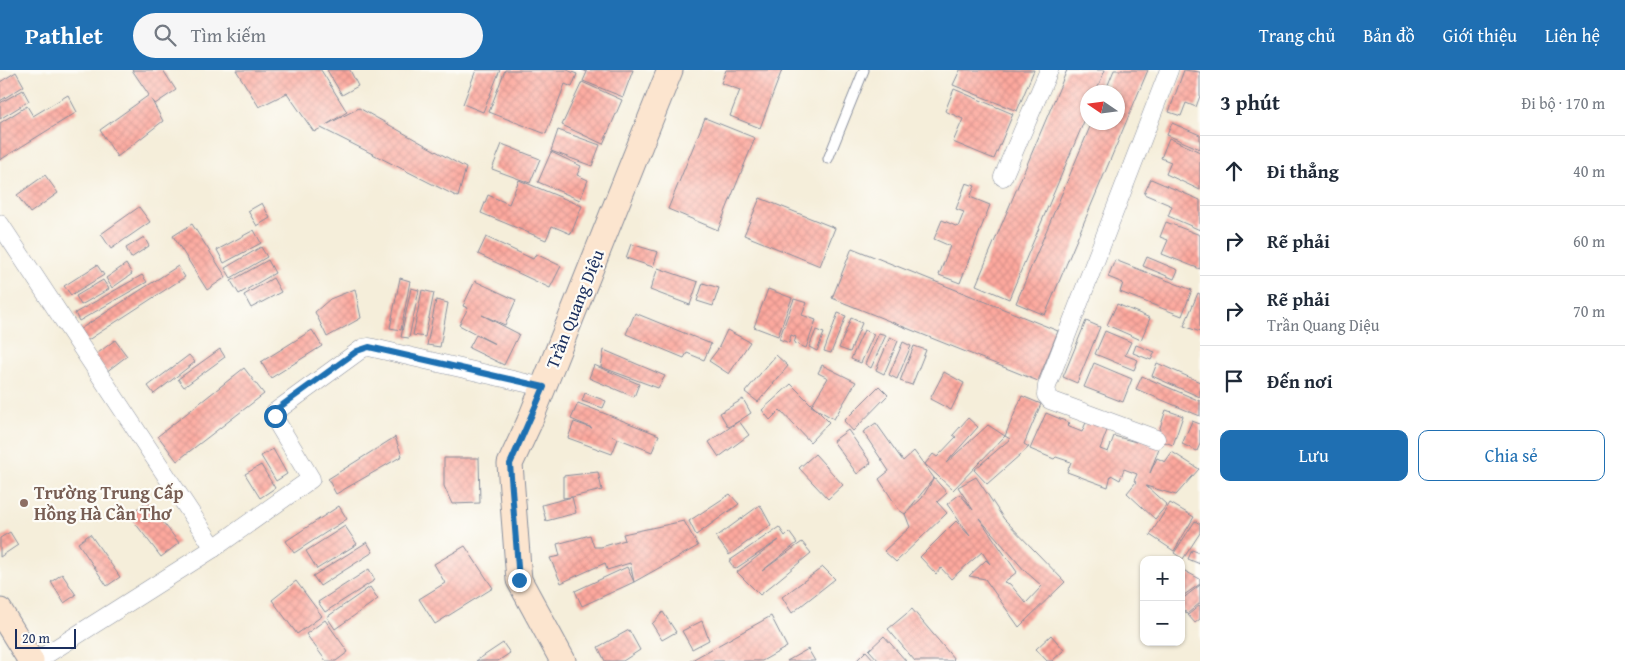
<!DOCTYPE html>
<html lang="vi">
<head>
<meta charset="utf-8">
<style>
  body { margin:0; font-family:"Gentium Book Plus",serif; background:#f6f6f7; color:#1f2937 }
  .controls { position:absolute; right:15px; bottom:15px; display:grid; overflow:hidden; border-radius:10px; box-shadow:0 1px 4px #0004 }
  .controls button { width:45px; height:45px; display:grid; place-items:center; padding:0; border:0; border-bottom:1px solid #e0e1e3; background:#fff; color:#1f2937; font:25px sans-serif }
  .compass { position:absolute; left:1080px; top:15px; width:45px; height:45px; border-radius:50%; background:#fff; box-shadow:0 1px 4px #0004; rotate:283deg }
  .scale { position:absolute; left:15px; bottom:12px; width:61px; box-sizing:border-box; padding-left:5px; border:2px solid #1b2f5e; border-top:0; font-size:14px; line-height:18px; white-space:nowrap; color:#1b2f5e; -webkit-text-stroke:4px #fdfcf7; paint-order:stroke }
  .stop { position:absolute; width:15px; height:15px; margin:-11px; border:4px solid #1f6fb2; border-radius:50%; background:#fff }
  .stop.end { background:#1f6fb2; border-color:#fff; box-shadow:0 1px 5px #0008 }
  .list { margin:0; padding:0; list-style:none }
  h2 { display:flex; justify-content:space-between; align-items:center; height:65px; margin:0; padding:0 20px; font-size:21px }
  h2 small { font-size:16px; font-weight:400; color:#747a83 }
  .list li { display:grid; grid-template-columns:32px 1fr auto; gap:15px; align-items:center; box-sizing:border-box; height:70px; padding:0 20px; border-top:1px solid #e0e1e3 }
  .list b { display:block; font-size:19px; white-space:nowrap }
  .list p { margin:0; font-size:16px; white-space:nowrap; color:#747a83 }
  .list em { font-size:16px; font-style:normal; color:#747a83 }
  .actions { display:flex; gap:10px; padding:15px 20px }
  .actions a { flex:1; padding:11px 0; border:1px solid #1f6fb2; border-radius:10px; text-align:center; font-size:18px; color:#1f6fb2 }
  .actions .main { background:#1f6fb2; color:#fff }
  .icon { flex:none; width:28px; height:28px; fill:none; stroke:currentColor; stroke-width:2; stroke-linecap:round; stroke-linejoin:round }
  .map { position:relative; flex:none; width:1200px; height:591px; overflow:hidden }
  header { display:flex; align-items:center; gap:30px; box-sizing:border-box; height:70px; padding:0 25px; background:#1f6fb2; color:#fff }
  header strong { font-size:24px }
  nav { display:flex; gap:28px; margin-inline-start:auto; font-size:18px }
  .search { width:350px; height:45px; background:#f6f6f7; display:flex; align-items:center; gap:12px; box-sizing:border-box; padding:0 18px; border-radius:28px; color:#747a83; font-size:19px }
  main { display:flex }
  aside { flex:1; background:#fff }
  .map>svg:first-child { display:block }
</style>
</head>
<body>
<header>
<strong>Pathlet</strong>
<div class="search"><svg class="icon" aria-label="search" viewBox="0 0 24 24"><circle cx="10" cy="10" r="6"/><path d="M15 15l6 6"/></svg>Tìm kiếm</div>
<nav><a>Trang chủ</a><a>Bản đồ</a><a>Giới thiệu</a><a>Liên hệ</a></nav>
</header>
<main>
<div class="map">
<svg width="1200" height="591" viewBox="0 0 1200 591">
  <defs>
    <pattern id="building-cross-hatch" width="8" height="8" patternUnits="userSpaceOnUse" patternTransform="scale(1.25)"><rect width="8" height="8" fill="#fda89d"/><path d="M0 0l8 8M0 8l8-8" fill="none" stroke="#d8918a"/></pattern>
  </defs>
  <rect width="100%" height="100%" fill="#fdfcf7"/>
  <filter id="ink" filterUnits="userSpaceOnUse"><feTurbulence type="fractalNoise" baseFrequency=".02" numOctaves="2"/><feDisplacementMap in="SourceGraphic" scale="10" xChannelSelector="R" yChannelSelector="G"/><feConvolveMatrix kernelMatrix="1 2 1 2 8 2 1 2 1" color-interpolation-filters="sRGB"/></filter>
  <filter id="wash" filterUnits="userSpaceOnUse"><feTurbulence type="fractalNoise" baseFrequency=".0096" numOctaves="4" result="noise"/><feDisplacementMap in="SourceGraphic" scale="20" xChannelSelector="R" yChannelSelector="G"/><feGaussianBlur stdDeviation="1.12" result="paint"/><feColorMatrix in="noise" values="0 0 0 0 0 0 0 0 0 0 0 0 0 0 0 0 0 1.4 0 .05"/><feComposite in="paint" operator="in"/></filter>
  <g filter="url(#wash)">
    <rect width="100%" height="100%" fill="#f5eeda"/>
    <g id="blocks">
      <g fill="url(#building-cross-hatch)" fill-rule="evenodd">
        <polygon points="132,0 163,0 176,20 155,34 151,29 163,51 117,87 100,60 149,25"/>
        <polygon points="236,0 321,0 347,42 326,55 359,38 466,98 458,127 321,58 314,62 287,23 259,37"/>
        <polygon points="327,0 350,0 358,16 342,25"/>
        <polygon points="476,0 500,0 483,42 463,34"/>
        <polygon points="505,0 567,0 577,4 572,17 565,14 546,64 489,42"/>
        <polygon points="582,0 633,0 623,27 583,11 587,2"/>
        <polygon points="726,0 782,0 760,58 730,46 740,20 721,13"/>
        <polygon points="960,0 1034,0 1017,41 953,15"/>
        <polygon points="1067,0 1105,0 1096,22 1088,22 1088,42 1009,229 976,215"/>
        <polygon points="1114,0 1148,0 1045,245 1016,233 1092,52 1118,52 1118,22 1105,22"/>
        <polygon points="1184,0 1200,2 1200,26 1196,37 1186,33 1181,46 1169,42"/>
        <polygon points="16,2 24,16 0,31 0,12"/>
        <polygon points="582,12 622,30 603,74 562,55"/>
        <polygon points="954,19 1013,44 994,89 953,72 963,49 945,41"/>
        <polygon points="23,20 29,31 0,49 0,33"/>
        <polygon points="68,25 77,42 0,90 0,53 27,36 33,46"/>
        <polygon points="705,48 755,68 718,160 668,139"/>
        <polygon points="1172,53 1200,65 1200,79 1167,65"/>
        <polygon points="558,60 600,75 592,96 551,81"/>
        <polygon points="1169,68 1200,82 1200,120 1166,104 1171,92 1161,88"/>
        <polygon points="502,74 540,89 530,113 492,99"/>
        <polygon points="551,82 581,96 577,105 588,110 580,130 538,112"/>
        <polygon points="45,105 58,123 30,143 17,125"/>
        <polygon points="1151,109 1200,130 1200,160 1168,146 1172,136 1144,124"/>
        <polygon points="519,110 582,136 571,164 552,156 546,170 481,143 488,125 509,134"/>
        <polygon points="966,113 975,116 970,127 990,135 960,213 939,205 950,176 934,169 942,150 958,157 964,142 956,139"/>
        <polygon points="760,128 835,158 820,196 744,165"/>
        <polygon points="262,133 270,148 257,156 248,141"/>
        <polygon points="139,137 150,152 111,179 101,164"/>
        <polygon points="1166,152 1200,165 1200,199 1162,184 1168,170 1160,167"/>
        <polygon points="192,154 226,207 207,220 173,166"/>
        <polygon points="254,160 261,173 224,193 217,180"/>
        <polygon points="144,167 149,176 131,188 126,178"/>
        <polygon points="486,167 533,189 536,184 561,196 550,218 478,184"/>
        <polygon points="631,174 658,182 653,197 626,188"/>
        <polygon points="261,177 267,187 231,208 225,198"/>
        <polygon points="852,178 1058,261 1038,311 832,228"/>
        <polygon points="1147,187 1178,200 1174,209 1143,196"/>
        <polygon points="268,190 275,203 239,224 231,211"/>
        <polygon points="1115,190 1192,220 1182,246 1120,222 1123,213 1108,207"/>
        <polygon points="126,194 132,204 112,218 106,208"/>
        <polygon points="97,195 104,205 71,225 64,216"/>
        <polygon points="178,196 185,207 82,274 74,263"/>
        <polygon points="658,198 698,212 690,235 650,220"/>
        <polygon points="142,205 147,212 79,251 75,243"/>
        <polygon points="273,208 281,222 251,238 244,225"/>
        <polygon points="400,208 410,211 401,260 390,258"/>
        <polygon points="103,210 109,219 81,235 76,226"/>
        <polygon points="475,211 516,230 505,255 482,245 519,264 504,295 469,278 476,265 495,274 459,255 468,238 463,236"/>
        <polygon points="703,213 719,218 713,236 697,231"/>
        <polygon points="411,218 419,220 409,268 401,267"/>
        <polygon points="355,219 361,248 327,267 315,242 330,229"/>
        <polygon points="768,219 792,228 778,266 754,257"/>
        <polygon points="422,220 434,223 425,267 413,265"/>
        <polygon points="1198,223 1200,224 1200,262 1184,256"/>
        <polygon points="794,229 807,233 802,245 816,250 806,278 794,273 796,267 791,265 789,273 779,269"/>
        <polygon points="436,230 448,233 440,277 427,275"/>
        <polygon points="1117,234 1150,248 1141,270 1107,255"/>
        <polygon points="635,243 711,274 704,290 687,283 684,288 626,264"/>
        <polygon points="838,243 846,246 831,283 824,281"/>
        <polygon points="851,248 862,253 850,282 839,278"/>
        <polygon points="1086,251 1100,257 1077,313 1063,307"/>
        <polygon points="312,260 322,276 271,308 261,292"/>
        <polygon points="727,260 750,272 729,304 709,291 718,279"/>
        <polygon points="816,260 824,263 817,281 809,277"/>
        <polygon points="864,260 874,264 861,293 851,289"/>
        <polygon points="1105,261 1131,272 1125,285 1138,290 1134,300 1095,284"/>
        <polygon points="879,263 886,265 871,298 865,294"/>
        <polygon points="890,267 898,271 884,304 876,300"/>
        <polygon points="115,270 127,286 106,302 94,286"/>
        <polygon points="903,272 911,276 897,309 889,305"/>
        <polygon points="1136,275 1155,282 1151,290 1133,283"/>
        <polygon points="914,276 926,280 912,315 900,311"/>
        <polygon points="220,279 225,287 184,317 178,309"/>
        <polygon points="604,280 665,306 658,318 601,297"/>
        <polygon points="189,285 195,292 154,324 148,316"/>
        <polygon points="776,285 788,296 758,332 745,322"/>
        <polygon points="1094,293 1132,309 1123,332 1084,317"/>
        <polygon points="1157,293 1200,312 1200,327 1152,306"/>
        <polygon points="594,295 639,314 634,327 589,308"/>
        <polygon points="822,295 856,312 834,349 811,336 828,308 818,303"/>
        <polygon points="244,298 264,324 177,391 158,366"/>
        <polygon points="944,302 964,313 951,340 930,329"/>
        <polygon points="1142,306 1200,331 1200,346 1136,319"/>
        <polygon points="791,314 829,352 810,372 780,340 770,350 762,340"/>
        <polygon points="879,316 888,325 853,361 844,351"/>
        <polygon points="585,323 606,331 603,338 582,331"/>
        <polygon points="1022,326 1041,334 1024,374 1029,377 987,414 974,400 1010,369 1005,366"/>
        <polygon points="743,329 751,343 739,351 749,365 719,387 709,372 739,351 728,357 720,343"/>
        <polygon points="578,333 659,365 652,382 612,366 618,369 612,384 568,368 574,352 592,358 571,349"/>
        <polygon points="1166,340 1183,346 1173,375 1156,369"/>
        <polygon points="1046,343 1070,353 1067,356 1082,362 1087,350 1108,358 1100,379 1108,382 1114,366 1136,372 1138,367 1159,378 1150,403 1157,388 1165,392 1172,382 1199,399 1176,425 1146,416 1167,435 1155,449 1127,423 1136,412 1134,411 1137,404 1124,399 1120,410 1111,405 1108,417 1067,402 1071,392 1056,387 1054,389 1030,379"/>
        <polygon points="968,348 978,357 946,393 988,355 1005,366 953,420 925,394 933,384 937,387 956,367 953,365"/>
        <polygon points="1192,351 1200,354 1200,374 1197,381 1182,374"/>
        <polygon points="876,353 903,391 914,381 934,408 905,444 899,440 879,409 889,401 863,362"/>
        <polygon points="848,360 871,393 857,404 833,371"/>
        <polygon points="395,367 402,386 336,424 328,409"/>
        <polygon points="273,379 287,404 276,411 261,386"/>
        <polygon points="815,384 843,415 828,429 799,398"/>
        <polygon points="444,388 479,388 480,433 452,434 444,416"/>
        <polygon points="261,395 275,418 260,428 245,404"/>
        <polygon points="598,402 602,420 572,427 576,443 546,451 542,435 572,427 563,428 563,406"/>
        <path d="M976 407 1004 449 1065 512 1019 557 985 509 969 506 986 490 990 494 982 482 951 509 941 498 936 504 920 487 956 451 970 466 947 434 960 424 973 440 958 417ZM979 448 1025 501 1042 516 1026 533 1010 514 1004 512 1017 502Z"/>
        <polygon points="934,408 947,423 937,432 947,443 896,492 884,481 910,457 905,444 922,428"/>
        <polygon points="730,424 739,434 696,465 689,451"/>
        <polygon points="147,431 179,473 161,487 129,445"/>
        <polygon points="1170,433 1194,447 1174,481 1150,465"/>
        <polygon points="760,435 771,455 729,485 716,467"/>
        <polygon points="339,436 347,449 294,483 286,471"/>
        <polygon points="684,451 698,476 634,512 582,536 575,521 627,497 634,512 630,493 607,500 605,493 561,513 550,488 560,486 557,474 590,465 594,477 601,477 625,470 623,464"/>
        <polygon points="1195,451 1200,454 1200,463 1183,489 1174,483"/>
        <polygon points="345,456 357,474 317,499 306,481"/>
        <polygon points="779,457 785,466 789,462 797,473 762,501 802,472 811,483 760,525 737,502 779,470 735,499 729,491"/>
        <polygon points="10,462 18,475 0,487 0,468"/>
        <polygon points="90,464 120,507 107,516 78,473"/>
        <polygon points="367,472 373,482 320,516 313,506"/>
        <polygon points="465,476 493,518 435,554 419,529 445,513 434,494"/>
        <polygon points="1192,480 1200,483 1200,494 1188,489"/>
        <polygon points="823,497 835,509 792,543 782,527"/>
        <polygon points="369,499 375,510 325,542 318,532"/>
        <polygon points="1181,499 1200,509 1200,514 1181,527"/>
        <polygon points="62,504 76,525 64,533 51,512"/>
        <polygon points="296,511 322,546 297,564 272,530"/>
        <polygon points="1200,515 1200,533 1187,544 1181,536 1181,530"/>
        <polygon points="370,517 378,529 335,559 327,547"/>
        <polygon points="1200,535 1200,549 1195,553 1188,545"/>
        <polygon points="912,539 954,589 952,591 915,591 888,559"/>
        <polygon points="663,542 676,562 662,570 652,554"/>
        <polygon points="771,546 787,577 762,591 690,591"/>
        <polygon points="325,550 348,582 336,591 326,591 306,564"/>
        <polygon points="702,551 709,570 692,579 682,561"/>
        <polygon points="629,560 640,580 623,591 605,591 598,577"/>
        <polygon points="1051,565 1064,580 1052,591 1047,591 1036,579"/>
        <polygon points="884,566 906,591 879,591 869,580"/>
        <polygon points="503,573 510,583 498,591 476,591"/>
        <polygon points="808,579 815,591 787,591"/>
        <polygon points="866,581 875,591 856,591"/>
      </g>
    </g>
  </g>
  <g filter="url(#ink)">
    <use href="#blocks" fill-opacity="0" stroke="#888e9c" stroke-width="1"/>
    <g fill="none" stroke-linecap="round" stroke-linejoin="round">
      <g stroke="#888e9c" stroke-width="11">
        <polyline id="lane" points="828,89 864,0"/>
      </g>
      <g stroke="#888e9c" stroke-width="19">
        <g id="street">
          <polyline points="1003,107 1049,0"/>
          <polyline points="0,154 214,478"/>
          <polyline points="1156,369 1050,330 1046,325 1047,316 1169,0"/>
          <polyline points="36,591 214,478 311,409 275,349 275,342 363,278 369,277 543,317"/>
        </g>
      </g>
      <g stroke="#888e9c" stroke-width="27">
        <g id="secondary">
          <polyline points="0,541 31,591"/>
          <polyline points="563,591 519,510 510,394 529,353 670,0"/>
        </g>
      </g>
      <use href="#lane" stroke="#fff" stroke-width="9"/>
      <use href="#street" stroke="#fff" stroke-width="18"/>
      <use href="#secondary" stroke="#fce5cf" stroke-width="25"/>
    </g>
  </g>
  <g fill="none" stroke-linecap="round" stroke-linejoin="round" filter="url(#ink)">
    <polyline stroke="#1f6fb2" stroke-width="6" points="275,346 277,339 357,281 369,277 544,317 510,394 519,510"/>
  </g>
  <circle fill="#8d6e63" stroke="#fdfcf7" stroke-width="2" cx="24" cy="433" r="5"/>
  <g text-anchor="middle" stroke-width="4.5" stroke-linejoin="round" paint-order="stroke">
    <g font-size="18" fill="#1b2f5e" stroke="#fdfcf7">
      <text transform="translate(575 239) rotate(-68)" y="6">Trần Quang Diệu</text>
    </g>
    <g font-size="18" font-weight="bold" fill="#785e54" stroke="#fdfcf7" text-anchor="start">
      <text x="34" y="429">Trường Trung Cấp<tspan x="34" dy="21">Hồng Hà Cần Thơ</tspan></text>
    </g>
  </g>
</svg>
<div class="controls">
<button>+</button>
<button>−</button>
</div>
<svg class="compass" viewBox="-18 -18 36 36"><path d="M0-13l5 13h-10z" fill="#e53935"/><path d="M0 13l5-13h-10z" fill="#747a83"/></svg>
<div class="scale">20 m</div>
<div class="stop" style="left:275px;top:346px"></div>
<div class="stop end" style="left:519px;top:510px"></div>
</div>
<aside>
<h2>3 phút<small>Đi bộ · 170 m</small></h2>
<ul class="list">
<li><svg class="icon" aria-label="ahead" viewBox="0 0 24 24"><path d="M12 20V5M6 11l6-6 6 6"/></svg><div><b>Đi thẳng</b></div><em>40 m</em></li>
<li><svg class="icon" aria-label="right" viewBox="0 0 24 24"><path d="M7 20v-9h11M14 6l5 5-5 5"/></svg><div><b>Rẽ phải</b></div><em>60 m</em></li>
<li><svg class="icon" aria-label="right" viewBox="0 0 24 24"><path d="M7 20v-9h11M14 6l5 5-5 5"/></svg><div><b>Rẽ phải</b><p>Trần Quang Diệu</p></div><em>70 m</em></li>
<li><svg class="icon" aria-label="arrive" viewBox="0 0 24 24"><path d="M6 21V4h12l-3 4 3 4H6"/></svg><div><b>Đến nơi</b></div></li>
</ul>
<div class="actions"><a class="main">Lưu</a><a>Chia sẻ</a></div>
</aside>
</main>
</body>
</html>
